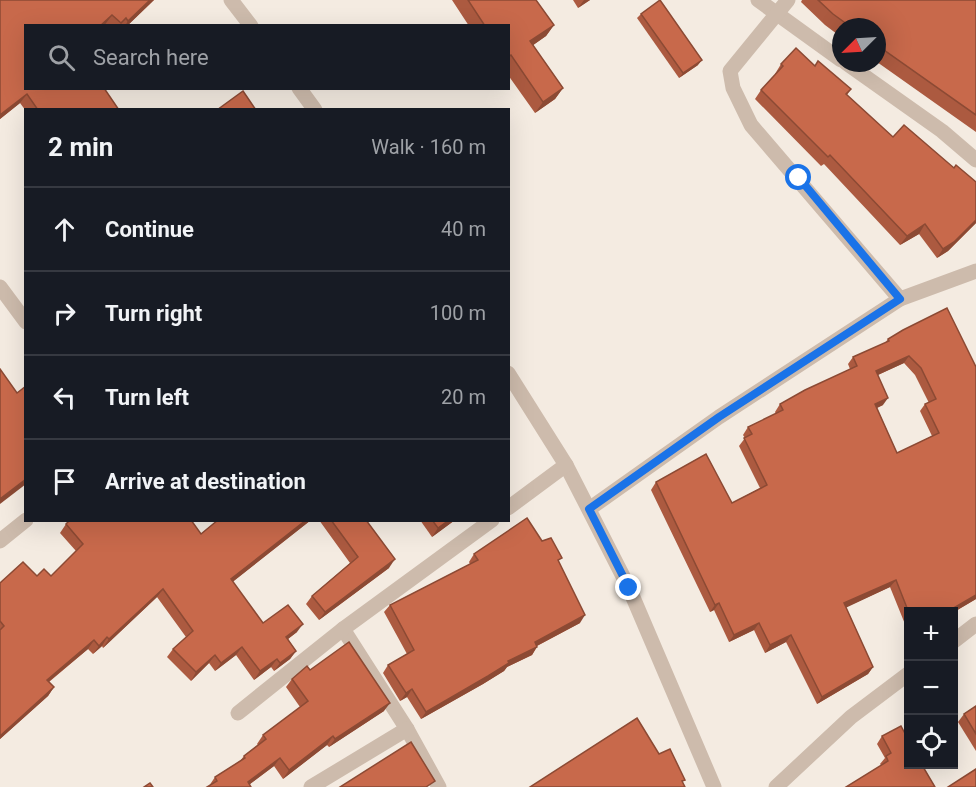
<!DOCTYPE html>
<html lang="en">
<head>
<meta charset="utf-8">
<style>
  body { margin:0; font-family:Roboto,sans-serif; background:#20242c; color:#f1f3f6 }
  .controls { position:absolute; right:18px; bottom:18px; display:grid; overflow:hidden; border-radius:0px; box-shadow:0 6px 24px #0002 }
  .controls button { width:54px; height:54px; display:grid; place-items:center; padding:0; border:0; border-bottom:2px solid #363941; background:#171b24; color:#f1f3f6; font:30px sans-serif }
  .compass { position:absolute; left:832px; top:18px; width:54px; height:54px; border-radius:50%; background:#171b24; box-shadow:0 6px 24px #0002; rotate:246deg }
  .stop { position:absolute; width:18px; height:18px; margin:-14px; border:4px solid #1a73e8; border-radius:50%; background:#fff }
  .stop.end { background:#1a73e8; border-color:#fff; box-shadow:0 2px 6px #0008 }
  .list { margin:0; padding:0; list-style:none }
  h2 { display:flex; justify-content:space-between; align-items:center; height:78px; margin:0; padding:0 24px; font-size:26px }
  h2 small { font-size:20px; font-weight:400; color:#9ea1a6 }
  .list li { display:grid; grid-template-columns:39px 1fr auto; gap:18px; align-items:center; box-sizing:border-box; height:84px; padding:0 24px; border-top:2px solid #363941 }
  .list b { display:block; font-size:22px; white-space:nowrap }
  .list em { font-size:20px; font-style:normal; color:#9ea1a6 }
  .icon { flex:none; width:33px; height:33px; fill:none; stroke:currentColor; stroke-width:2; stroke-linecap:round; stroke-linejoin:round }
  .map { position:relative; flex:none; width:976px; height:787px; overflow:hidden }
  .search { position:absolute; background:#171b24; box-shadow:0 6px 24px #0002; left:24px; top:24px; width:486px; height:66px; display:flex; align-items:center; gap:15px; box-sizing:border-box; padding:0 21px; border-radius:0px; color:#9ea1a6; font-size:22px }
  .panel { position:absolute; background:#171b24; box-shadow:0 6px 24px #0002; left:24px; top:108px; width:486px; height:414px; border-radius:0px }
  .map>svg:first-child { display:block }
</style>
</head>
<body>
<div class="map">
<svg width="976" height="787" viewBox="0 0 976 787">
  <rect width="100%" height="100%" fill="#f4ebe1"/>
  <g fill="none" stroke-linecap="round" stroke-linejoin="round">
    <g stroke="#cdbbac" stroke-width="15">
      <polyline points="231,0 251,26"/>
      <polyline points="758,0 841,60"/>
      <polyline points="788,0 730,71 733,88 751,125 900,299"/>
      <polyline points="846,63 942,131 976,160"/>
      <polyline points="299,88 315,110"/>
      <polyline points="0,287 26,322"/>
      <polyline points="508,373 566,465 629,588 714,787"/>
      <polyline points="508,508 566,465"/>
      <polyline points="589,509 719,417 900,299 976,271"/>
      <polyline points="0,541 26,520"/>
      <polyline points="343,629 407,729 439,787"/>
      <polyline points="954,641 976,624"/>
      <polyline points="238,713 343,629 492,520"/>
      <polyline points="311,787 407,729"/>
      <polyline points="776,787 851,717 908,674"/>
    </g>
  </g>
  <g fill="#ac5a40" fill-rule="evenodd">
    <polygon points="0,0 154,0 127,26 107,26 106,24 104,26 26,26 119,110 26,110 26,111 20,103 0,119"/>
    <polygon points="452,0 536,0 554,25 546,36 533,45 563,88 555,99 535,113 508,75 508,26 469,26"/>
    <polygon points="573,0 590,0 578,8"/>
    <polygon points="802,0 976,0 976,132 877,62 877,27 841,27 841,37 825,25 801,2"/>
    <polygon points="641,14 698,65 679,78 637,18"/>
    <polygon points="781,64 815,66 851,89 847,95 893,137 954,168 976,182 976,223 948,251 937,258 919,234 900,245 824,164 821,166 755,99 761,90 776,74 775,74"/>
    <path d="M888 339 976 367V599L954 612H909V634L890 587 846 607 873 667 868 674 817 704 786 642 765 653 754 630 729 642 714 610 710 612 651 490 656 482 732 503 760 488 739 446 745 438 743 435 748 427 776 414 775 412 780 404 850 369 848 364 853 357 885 343ZM904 363 915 375 929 403 925 404 920 411 932 436 897 453 877 408 883 405 878 375Z"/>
    <polygon points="218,520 311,520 232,582 263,623 297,632 288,639 296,651 290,659 274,671 271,667 254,680 236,655 215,671 209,663 191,681 167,657 173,649 186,637 157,597 103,648 102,646 93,654 88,649 49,682 54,687 48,696 0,739 0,583 37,576 51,576 76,551 60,533 66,524 201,534"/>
    <polygon points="319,520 366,520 389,568 319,620 306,604 312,596 350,563"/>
    <polygon points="420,520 455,520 432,537"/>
    <polygon points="542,541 559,562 580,623 537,646 532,655 507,667 504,671 483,684 421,719 407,697 400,701 383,673 388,665 407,654 384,612 390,605 470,564 469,562 474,554"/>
    <polygon points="310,670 384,711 329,747 327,745 283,779 274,766 250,784 209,786 215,777 240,761 244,756 258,745 257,744 263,735 300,707 286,687 292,679"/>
    <polygon points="976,706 976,751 958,722 964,714"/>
    <polygon points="882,736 935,787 881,765 880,764 885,758 877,744"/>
  </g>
  <g fill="#8c4a34">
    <polygon points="150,0 154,0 127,26 125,26 128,21"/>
    <polygon points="584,0 590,0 578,8"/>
    <polygon points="112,15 104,26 100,26"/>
    <polygon points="554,25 546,36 522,53 530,41"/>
    <polygon points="702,60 698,65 679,78 683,73"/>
    <polygon points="563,88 555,99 535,113 543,102"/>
    <polygon points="27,94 20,103 0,119 0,115"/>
    <polygon points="976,220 976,223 948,251 937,258 943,249"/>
    <polygon points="925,224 919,234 900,245 907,236"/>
    <polygon points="909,356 904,363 871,378 876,371"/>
    <polygon points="888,398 883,405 870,411 875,404"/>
    <polygon points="26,479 26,484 0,504 0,499"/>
    <polygon points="306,520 311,520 225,588 231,579"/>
    <polygon points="449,520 455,520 432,537 438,528"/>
    <polygon points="395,559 389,568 319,620 325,612"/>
    <polygon points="896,580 890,587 839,611 844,603"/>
    <polygon points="163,589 157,597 103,648 109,639"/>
    <polygon points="976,595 976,599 954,612 949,612 950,610"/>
    <polygon points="719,603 714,610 710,612 715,605"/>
    <polygon points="585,615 580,623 529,650 535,642"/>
    <polygon points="759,623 754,630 729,642 734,635"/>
    <polygon points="303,624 297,632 280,645 286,637"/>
    <polygon points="791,635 786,642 765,653 770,645"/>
    <polygon points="107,637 102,646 93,654 99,646"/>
    <polygon points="94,640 88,649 41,688 47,680"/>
    <polygon points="242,647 236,655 215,671 221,663"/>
    <polygon points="537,647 532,655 507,667 504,671 483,684 421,719 426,712 508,661"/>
    <polygon points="296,651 290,659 274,671 280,663"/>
    <polygon points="215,655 209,663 191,681 196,672"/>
    <polygon points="277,659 271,667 254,680 260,671"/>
    <polygon points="873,667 868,674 817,704 822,697"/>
    <polygon points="54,687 48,696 0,739 0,736"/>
    <polygon points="412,689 407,697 400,701 406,693"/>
    <polygon points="390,703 384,711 329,747 335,739"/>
    <polygon points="333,736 327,745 283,779 289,770"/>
    <polygon points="280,758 274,766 246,787 248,782"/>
  </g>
  <g fill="#c8694b" stroke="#8c4a34" stroke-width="1.5" fill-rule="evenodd">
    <polygon points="0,0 150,0 128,21 126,18 121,23 112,15 100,26 26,26 26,88 104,88 119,110 38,110 27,94 0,115"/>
    <polygon points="468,0 536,0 554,25 530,41 563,88 543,102 511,55 508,57 508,26 485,26"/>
    <polygon points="660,0 702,60 683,73 641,14"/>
    <polygon points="818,0 976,0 976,115 877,45 877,27 851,27 833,14"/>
    <polygon points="796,48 815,66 818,61 851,89 846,94 893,137 904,125 954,168 956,165 976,182 976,220 954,242 943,249 925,224 907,236 830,155 828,157 761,90 783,66 781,64"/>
    <polygon points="243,91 256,110 217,110"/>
    <path d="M947 308 976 367V595L950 610 951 612H909V613L896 580 844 603 873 667 822 697 791 635 770 645 759 623 734 635 719 603 715 605 656 482 706 454 732 503 767 485 744 438 752 434 748 427 783 410 780 404 805 390 857 366 853 357 889 341 888 339 903 330ZM909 356 921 368 936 399 925 404 939 433 897 453 875 404 888 398 876 371Z"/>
    <polygon points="0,369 17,393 26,386 26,479 0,499"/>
    <polygon points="527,518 542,541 551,538 562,558 558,560 585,615 535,642 537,647 508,661 509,663 488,676 426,712 412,689 406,693 388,665 414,650 390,605 478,560 474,554"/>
    <polygon points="70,520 191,520 201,534 218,520 306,520 231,579 263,623 288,605 303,624 286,637 296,651 280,663 277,659 260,671 242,647 221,663 215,655 196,672 173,649 193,631 163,589 109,639 107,637 99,646 94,640 47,680 54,687 0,736 0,630 4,626 0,621 0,583 23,562 37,576 44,569 51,576 83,544 66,524"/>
    <polygon points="331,520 366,520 395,559 325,612 312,596 358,557"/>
    <polygon points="432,520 449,520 438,528"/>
    <polygon points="349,642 390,703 335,739 333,736 289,770 280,758 248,782 251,787 207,787 217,781 215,777 245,758 244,756 266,739 263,735 308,701 292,679 307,666 310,670"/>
    <polygon points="976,706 976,734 964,714"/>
    <polygon points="637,718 659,754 670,749 685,780 682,781 685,787 530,787"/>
    <polygon points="901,726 909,741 909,765 922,765 935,787 846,787 888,761 886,756 891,753 882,736"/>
    <polygon points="411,742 435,781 426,787 340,787"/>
    <polygon points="976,769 976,787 948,787"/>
    <polygon points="150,783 153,787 144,787"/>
  </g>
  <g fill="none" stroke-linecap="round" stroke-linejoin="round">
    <polyline stroke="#1a73e8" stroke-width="8" points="629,588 589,509 719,417 900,299 799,178"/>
  </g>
</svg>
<div class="controls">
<button>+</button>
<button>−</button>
<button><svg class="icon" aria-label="locate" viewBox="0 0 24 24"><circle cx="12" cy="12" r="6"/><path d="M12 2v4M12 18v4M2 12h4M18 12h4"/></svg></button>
</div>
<svg class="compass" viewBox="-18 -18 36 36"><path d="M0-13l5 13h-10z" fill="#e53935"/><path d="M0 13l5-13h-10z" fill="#9ea1a6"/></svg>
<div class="stop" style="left:799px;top:178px"></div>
<div class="stop end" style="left:629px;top:588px"></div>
<div class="search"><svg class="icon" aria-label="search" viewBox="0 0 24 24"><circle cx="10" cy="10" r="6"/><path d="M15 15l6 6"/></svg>Search here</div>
<section class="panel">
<h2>2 min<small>Walk · 160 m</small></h2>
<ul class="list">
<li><svg class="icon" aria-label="ahead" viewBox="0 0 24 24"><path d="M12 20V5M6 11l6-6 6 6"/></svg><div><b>Continue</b></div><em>40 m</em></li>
<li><svg class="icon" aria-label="right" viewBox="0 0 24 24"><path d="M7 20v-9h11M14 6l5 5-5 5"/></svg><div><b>Turn right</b></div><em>100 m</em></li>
<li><svg class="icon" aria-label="left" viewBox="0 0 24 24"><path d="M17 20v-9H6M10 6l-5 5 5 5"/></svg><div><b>Turn left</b></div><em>20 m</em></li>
<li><svg class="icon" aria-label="arrive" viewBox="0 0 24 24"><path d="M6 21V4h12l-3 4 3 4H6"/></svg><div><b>Arrive at destination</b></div></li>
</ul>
</section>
</div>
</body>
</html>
